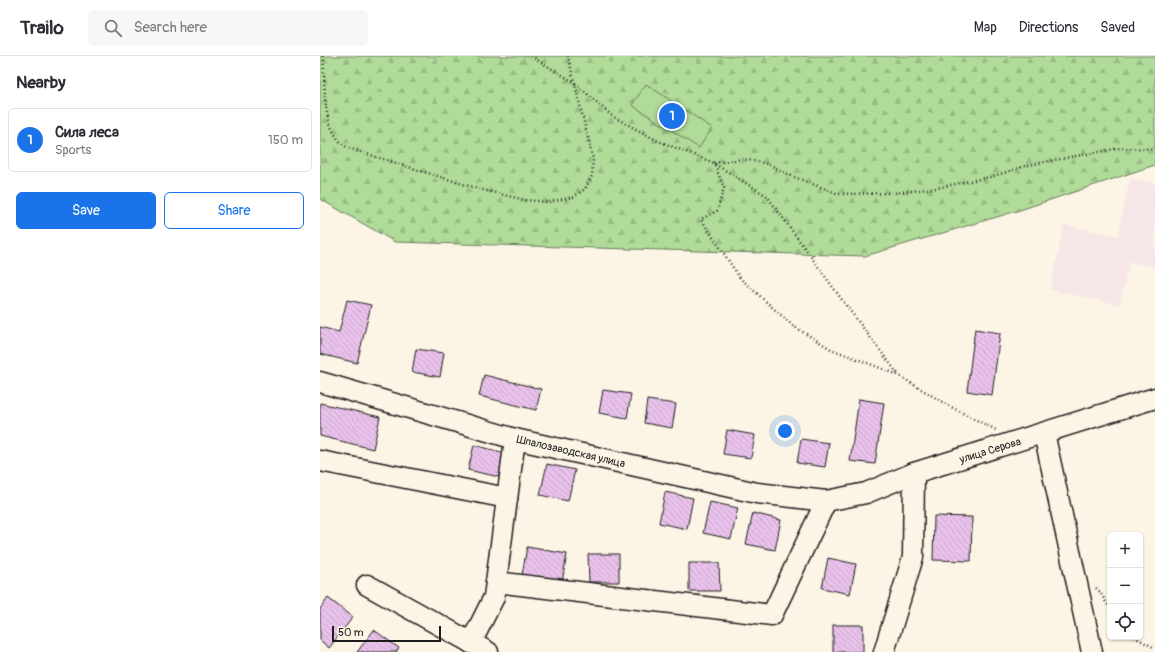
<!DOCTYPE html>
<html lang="en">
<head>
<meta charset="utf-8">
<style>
  body { margin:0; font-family:Pangolin,sans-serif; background:#f7f7f7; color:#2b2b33 }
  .controls { position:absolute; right:12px; bottom:12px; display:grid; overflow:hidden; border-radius:6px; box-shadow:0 1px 3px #0004 }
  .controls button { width:36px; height:36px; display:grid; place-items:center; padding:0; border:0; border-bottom:1px solid #e1e1e2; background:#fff; color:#2b2b33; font:20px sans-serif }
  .scale { position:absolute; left:12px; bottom:10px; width:109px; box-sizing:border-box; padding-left:4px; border:2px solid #1c1c1c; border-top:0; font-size:11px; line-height:14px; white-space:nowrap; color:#1c1c1c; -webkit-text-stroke:3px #fcf5e5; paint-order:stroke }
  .you { position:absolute; left:465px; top:375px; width:14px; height:14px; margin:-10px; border:3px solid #fff; border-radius:50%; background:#1a73e8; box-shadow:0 0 0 6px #1a73e833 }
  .badge { display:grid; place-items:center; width:26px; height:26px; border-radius:50%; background:#1a73e8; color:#fff; font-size:13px; font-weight:700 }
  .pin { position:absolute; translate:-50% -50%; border:2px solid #fff; box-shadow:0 1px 4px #0006 }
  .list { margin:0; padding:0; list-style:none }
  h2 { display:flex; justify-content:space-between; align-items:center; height:52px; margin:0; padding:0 16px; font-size:17px }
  h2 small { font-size:13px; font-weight:400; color:#7c7c81 }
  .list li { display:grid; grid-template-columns:26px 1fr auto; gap:12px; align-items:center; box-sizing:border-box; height:64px; margin:0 8px 8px; padding:0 8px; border:1px solid #e1e1e2; border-radius:6px }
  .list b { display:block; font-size:15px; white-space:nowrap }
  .list p { margin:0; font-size:13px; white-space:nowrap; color:#7c7c81 }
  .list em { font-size:13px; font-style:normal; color:#7c7c81 }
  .actions { display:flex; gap:8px; padding:12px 16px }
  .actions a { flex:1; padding:9px 0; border:1px solid #1a73e8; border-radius:6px; text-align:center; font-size:14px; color:#1a73e8 }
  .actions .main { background:#1a73e8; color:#fff }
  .icon { flex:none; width:22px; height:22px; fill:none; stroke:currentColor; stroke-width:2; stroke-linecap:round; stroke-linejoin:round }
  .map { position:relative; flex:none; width:835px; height:596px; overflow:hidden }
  header { display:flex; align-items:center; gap:24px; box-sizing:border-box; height:56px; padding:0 20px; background:#fff; border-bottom:1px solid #e1e1e2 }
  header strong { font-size:19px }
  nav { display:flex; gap:22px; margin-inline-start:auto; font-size:14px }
  .search { width:280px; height:36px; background:#f7f7f7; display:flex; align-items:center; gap:10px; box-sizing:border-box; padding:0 14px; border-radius:6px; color:#7c7c81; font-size:15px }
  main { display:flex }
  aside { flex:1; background:#fff }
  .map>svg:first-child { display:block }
</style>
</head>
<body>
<header>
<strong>Trailo</strong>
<div class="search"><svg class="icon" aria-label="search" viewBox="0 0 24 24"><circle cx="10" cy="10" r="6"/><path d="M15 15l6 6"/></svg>Search here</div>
<nav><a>Map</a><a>Directions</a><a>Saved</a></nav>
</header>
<main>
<aside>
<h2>Nearby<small></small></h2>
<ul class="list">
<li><span class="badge">1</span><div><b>Сила леса</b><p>Sports</p></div><em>150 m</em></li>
</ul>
<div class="actions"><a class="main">Save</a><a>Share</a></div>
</aside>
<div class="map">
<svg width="835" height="596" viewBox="0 0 835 596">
  <defs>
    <pattern id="forest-firs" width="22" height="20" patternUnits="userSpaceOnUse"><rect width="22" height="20" fill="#b0db99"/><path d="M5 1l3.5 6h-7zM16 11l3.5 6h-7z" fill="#97bb83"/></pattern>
    <pattern id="building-back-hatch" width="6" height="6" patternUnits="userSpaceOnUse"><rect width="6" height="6" fill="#e9c2eb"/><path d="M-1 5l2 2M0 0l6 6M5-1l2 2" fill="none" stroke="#c7a6c9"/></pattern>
  </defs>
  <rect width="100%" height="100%" fill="#fcf5e5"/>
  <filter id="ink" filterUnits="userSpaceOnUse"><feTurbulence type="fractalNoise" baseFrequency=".025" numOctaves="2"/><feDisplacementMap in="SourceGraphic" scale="8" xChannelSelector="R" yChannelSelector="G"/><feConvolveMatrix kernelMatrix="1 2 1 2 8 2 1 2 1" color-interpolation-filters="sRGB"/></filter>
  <g filter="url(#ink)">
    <polygon fill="#f6e6e7" points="810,122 835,128 835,211 809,206 800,249 730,234 744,169 798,180"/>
    <polygon fill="url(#forest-firs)" stroke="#667c5a" points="0,0 835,0 835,109 697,155 545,200 75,186 0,143"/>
    <polygon fill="#b0db99" stroke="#667c5a" points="326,28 392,72 379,92 312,49"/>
    <g fill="url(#building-back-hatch)" stroke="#1c1c1c">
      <polygon points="27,244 51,249 37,307 0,298 0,271 19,276"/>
      <polygon points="655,273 680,277 672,339 647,335"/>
      <polygon points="96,293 124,297 120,321 92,316"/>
      <polygon points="164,319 221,333 216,354 159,340"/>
      <polygon points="283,334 311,338 307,362 279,357"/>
      <polygon points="539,343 564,347 555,408 530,405"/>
      <polygon points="327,344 356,348 352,372 324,367"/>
      <polygon points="0,347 60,361 53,393 0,380"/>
      <polygon points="407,374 435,379 431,402 403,398"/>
      <polygon points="481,383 509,387 505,411 477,407"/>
      <polygon points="154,389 185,397 179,421 148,414"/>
      <polygon points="227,408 255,414 248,445 220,439"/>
      <polygon points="345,436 373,442 367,473 339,467"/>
      <polygon points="390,446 418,452 411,483 383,477"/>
      <polygon points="433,457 461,464 455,494 426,488"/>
      <polygon points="614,460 652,461 651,505 613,504"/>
      <polygon points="207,491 247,498 242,526 202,519"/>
      <polygon points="268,498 299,498 299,526 269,526"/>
      <polygon points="508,502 536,508 530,538 502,532"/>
      <polygon points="369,507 399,507 400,535 369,535"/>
      <polygon points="8,542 33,561 9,592 0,584 0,553"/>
      <rect x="513" y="569" width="30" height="27"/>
      <polygon points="54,574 79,592 76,596 37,596"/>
    </g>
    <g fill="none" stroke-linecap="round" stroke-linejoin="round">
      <g stroke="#1c1c1c" stroke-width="23">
        <g id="minor">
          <polyline points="0,326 195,383 437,437 506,445 546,437 594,417 835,342"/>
          <polyline points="724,377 772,596"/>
          <polyline points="0,405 187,442"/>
          <polyline points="176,526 452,559 506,445"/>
          <polyline points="47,529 168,596"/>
          <polyline points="151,587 174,541 195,383"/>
          <polyline points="564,596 593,501 594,417"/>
        </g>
      </g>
      <g stroke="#1c1c1c" stroke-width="2.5" stroke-dasharray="1 3" stroke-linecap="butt">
        <path d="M3 0C6 31 0 74 28 92L159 133 205 144 229 146 253 141 265 133 272 120 273 103 248 0"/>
        <polyline points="211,0 255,27 292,60 336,84 394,107 404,132 397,155 381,163 420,222 473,270 511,293 576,318 631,351 676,374"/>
        <polyline points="394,107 423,103 448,108 474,121 519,138 573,137 616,132 674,120 705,110 729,105 800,92 835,93"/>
        <polyline points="395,108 447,140 528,252 578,318"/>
        <polyline points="776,532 780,536 790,553"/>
        <polyline points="814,581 835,592"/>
      </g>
      <use href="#minor" stroke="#fcf5e5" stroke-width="20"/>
    </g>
  </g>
  <g text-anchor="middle" stroke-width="3" stroke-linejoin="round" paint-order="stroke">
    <g font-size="11" fill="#1c1c1c" stroke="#fcf5e5">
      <text transform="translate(670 394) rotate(-17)" y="4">улица Серова</text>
      <text transform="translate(251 395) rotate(13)" y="4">Шпалозаводская улица</text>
    </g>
  </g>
</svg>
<div class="controls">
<button>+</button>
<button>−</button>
<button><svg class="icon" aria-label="locate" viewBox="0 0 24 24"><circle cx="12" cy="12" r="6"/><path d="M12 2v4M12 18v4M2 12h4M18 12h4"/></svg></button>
</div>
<div class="scale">50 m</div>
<div class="you"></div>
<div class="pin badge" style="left:352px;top:60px">1</div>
</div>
</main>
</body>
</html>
